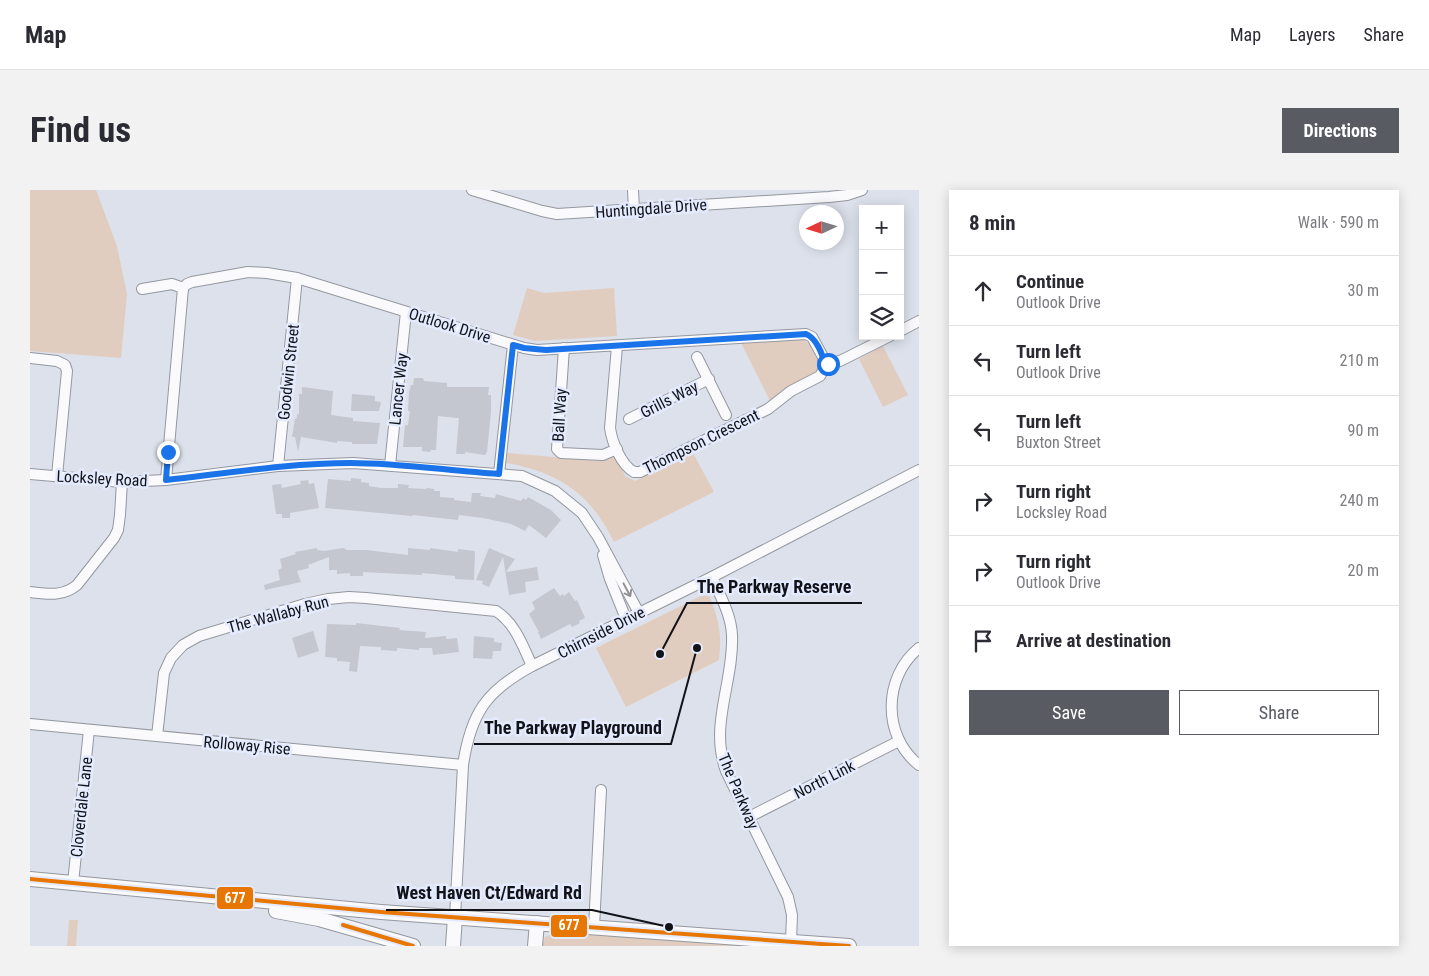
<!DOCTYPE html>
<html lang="en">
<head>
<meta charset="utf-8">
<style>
  body { margin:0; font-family:"Roboto Condensed",sans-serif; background:#f2f2f3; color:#2b2b33 }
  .controls { position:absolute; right:15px; top:15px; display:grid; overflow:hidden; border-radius:0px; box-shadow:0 2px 12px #0003 }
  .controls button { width:45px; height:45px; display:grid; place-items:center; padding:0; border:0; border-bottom:1px solid #e1e1e2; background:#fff; color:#2b2b33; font:25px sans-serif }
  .compass { position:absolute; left:769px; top:15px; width:45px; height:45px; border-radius:50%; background:#fff; box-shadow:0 2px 12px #0003; rotate:266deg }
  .stop { position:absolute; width:15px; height:15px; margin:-11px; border:4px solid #1a73e8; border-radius:50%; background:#fff }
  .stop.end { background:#1a73e8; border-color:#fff; box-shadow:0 1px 5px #0008 }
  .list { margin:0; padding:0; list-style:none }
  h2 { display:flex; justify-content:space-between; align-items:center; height:65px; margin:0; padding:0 20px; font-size:21px }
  h2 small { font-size:16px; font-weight:400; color:#7c7c81 }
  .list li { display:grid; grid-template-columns:32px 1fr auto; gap:15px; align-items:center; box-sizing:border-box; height:70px; padding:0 20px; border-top:1px solid #e1e1e2 }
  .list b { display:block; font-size:19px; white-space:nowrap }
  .list p { margin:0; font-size:16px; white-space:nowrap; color:#7c7c81 }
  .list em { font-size:16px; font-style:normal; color:#7c7c81 }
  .actions { display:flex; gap:10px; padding:15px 20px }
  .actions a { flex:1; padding:11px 0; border:1px solid #585b62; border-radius:0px; text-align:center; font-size:18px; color:#585b62 }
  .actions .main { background:#585b62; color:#fff }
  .icon { flex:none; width:28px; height:28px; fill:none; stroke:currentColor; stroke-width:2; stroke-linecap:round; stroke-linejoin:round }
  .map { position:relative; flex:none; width:889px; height:756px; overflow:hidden; border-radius:0px }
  header { display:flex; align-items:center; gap:30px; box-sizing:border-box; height:70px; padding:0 25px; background:#fff; border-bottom:1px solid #e1e1e2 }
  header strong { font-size:24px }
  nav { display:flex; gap:28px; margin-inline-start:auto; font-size:18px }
  .intro { display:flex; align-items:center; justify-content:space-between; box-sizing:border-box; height:120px; padding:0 30px }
  h1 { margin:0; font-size:35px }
  .button { padding:12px 22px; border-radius:0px; background:#585b62; color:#fff; font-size:18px; font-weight:700 }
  main { display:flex; gap:30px; padding:0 30px }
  aside { flex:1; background:#fff; border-radius:0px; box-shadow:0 2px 12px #0003 }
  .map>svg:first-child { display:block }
</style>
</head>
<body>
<header>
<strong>Map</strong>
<nav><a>Map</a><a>Layers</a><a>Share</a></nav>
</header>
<div class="intro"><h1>Find us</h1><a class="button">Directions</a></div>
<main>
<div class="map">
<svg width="889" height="756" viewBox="0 0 889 756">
  <rect width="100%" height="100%" fill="#dde1eb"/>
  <g fill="#e1cdbf">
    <polygon points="0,0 66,0 87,56 97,104 91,168 0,161"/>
    <polygon points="497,98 514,103 584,98 587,146 505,151 483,145"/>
    <path d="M772 149C782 154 792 169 787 181L757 198 740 211 711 153Z"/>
    <polygon points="853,156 878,205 853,217 829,169"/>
    <path d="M477 263 570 271 583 267 587 268 595 286 605 291 663 263 684 302 584 352C561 304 528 282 476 273Z"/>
    <path d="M679 405C689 429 692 445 689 470L596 517 566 458 671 406Z"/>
    <polygon points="39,730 48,730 46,756 37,756"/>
    <polygon points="550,744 577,744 743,756 512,756 515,747 519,745"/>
  </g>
  <g fill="#c4c7cf">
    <polygon points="384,188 393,188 394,191 417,193 417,197 459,197 458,205 461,205 461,222 457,262 455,265 435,262 435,264 426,264 429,228 426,228 408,226 406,260 401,260 400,262 392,261 392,257 373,257 375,235 378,235 380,221 378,221 379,202 381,195 383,195"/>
    <polygon points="272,197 303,201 301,225 323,228 323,231 350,233 347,254 322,254 322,252 307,251 307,253 271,247 268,262 265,247 262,247 265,229 267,228 267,224 269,224 269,204 272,204"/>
    <polygon points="322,204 345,206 345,211 351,212 349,221 321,221"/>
    <polygon points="321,288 331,289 331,292 339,293 339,296 351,298 368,298 368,294 379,295 378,298 396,299 397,298 404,299 404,301 410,301 410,307 424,308 424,310 441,312 442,303 451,303 450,306 465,308 466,304 491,311 493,308 496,310 498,307 521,320 531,330 516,348 499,335 495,341 481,334 453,328 429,325 428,330 383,325 382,326 295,318 298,289 321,291"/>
    <polygon points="278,290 279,294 284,293 289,318 260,323 260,328 252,328 252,324 246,324 242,295 251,294 252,298 271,294 270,291"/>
    <polygon points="287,358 287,360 294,361 313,358 316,359 316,360 336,360 378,365 378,358 400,360 400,358 428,362 428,359 445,361 444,390 425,389 425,386 392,383 392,385 333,382 333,386 320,386 320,383 307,384 307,380 299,380 299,367 278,375 279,378 267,381 271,392 235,400 234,395 250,390 248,380 252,378 250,369 266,364 265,362"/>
    <polygon points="459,358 485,369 476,382 507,377 509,390 495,392 496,402 479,405 473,367 459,397 452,394 453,391 446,390"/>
    <polygon points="524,398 530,406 533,404 534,406 539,402 545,411 547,410 555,428 549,431 550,433 542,437 540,434 511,449 508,442 509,442 499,424 505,419 502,412"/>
    <polygon points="326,433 370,438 369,440 396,442 395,448 416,446 416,449 427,448 429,462 403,465 402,458 389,458 389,460 367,458 367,461 351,460 351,457 330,456 327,482 319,481 320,472 307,471 307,468 295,467 297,434 326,435"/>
    <polygon points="283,441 289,461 268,468 262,448"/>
    <polygon points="444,446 464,448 464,452 472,453 471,461 463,461 462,469 443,468"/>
  </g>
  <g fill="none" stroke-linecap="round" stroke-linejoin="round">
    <g stroke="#94979f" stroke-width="12">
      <g id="minor">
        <polyline points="442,0 512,21 527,24 799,7 817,5 832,0"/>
        <polyline points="603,0 604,20"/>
        <path d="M112 99 142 94 153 98 157 94 162 92 218 82 237 83 267 88 494 158 507 160 776 144 782 147 793 167 794 179 790 186 761 201 738 219 610 282H604C591 275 582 252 580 238L587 156"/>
        <polyline points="870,141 889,131"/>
        <polyline points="534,158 527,259 531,263 573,265 587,259"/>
        <polyline points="667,167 696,225"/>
        <polyline points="0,168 27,171 35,175 37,181 27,286"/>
        <polyline points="794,174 810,171 860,146"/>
        <polyline points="599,229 679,189"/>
        <polyline points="360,275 376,122"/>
        <polyline points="248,276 267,88"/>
        <polyline points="0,284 92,292 136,290 248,276 323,273 492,286 525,301 552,323 568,347 609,423"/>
        <polyline points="469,284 483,155"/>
        <polyline points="136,290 153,98"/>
        <polyline points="573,365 580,389 596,429"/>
        <path d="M682 387C690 406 701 424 702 445 704 492 679 535 696 581L758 707 762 725 761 752"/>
        <path d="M0 402C17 404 33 407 47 395L84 348 88 340 90 325 92 292"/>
        <path d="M889 458C853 487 852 546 889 575"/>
        <polyline points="0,534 433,575"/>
        <path d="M127 546 134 483 141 468 153 455 169 446 275 414 298 409 319 407 336 408 466 421C485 433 493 456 502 476"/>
        <polyline points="719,627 869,551"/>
        <polyline points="43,693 59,540"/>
        <path d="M425 727 433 575C441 523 456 501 502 476L682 387 889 280"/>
        <polyline points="564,737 571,600"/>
      </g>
    </g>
    <g stroke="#94979f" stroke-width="16">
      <g id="major">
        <polyline points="0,689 351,722 819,756"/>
        <polyline points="246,721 289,729 383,756"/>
        <polyline points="423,756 425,727"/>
        <polyline points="505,756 507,733"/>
      </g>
    </g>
    <use href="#minor" stroke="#fafafc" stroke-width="10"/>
    <use href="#major" stroke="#fafafc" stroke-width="14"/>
    <g stroke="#e4ebfe" stroke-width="8">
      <g id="bus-1">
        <polyline points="0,689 351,722 819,756"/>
        <polyline points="313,735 383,756"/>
      </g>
    </g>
    <use href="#bus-1" stroke="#e77702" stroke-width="4"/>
  </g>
  <defs><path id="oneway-shaft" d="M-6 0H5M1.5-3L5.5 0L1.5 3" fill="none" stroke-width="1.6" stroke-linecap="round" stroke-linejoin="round" transform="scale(1.25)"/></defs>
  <use stroke="#919296" href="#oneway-shaft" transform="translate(597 400) rotate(62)"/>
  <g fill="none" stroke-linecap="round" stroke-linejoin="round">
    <path stroke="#1a73e8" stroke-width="6" d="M138 262 136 290C198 283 259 273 321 273 371 273 420 281 469 284L483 155 494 158 516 160 776 144C786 148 793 164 794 174H798"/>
  </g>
  <g text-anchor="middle" stroke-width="5" stroke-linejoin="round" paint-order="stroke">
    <g font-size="16" fill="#111319" stroke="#e4ebfe">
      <text transform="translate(621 18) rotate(-4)" y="6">Huntingdale Drive</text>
      <text transform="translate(420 135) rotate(17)" y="6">Outlook Drive</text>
      <text transform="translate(258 182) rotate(-84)" y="6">Goodwin Street</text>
      <text transform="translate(368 199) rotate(-84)" y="6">Lancer Way</text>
      <text transform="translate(639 209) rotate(-27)" y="6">Grills Way</text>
      <text transform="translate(529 225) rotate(-87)" y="6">Ball Way</text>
      <text transform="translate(671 251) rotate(-26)" y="6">Thompson Crescent</text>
      <text transform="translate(72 288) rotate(3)" y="6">Locksley Road</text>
      <text transform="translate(248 424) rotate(-15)" y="6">The Wallaby Run</text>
      <text transform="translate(571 442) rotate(-27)" y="6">Chirnside Drive</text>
      <text transform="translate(217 555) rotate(5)" y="6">Rolloway Rise</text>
      <text transform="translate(794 589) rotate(-27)" y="6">North Link</text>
      <text transform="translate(709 601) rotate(67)" y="6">The Parkway</text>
      <text transform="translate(51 617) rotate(-84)" y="6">Cloverdale Lane</text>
    </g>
  </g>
  <path fill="none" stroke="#111319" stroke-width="2" d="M630 464L657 413H832M667 458L641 554H444M639 737L562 720H356"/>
  <g fill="#111319" stroke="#e4ebfe" stroke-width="2">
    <circle cx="630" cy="464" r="5"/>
    <circle cx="667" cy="458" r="5"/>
    <circle cx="639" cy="737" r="5"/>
  </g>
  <g font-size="18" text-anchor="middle" font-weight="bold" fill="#111319" stroke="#e4ebfe" stroke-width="5" stroke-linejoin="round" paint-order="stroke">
    <text x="744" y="403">The Parkway Reserve</text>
    <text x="543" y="544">The Parkway Playground</text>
    <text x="459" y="709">West Haven Ct/Edward Rd</text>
  </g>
  <g stroke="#e4ebfe" stroke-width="2">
    <rect x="186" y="696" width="38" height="24" rx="5" fill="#e77702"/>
    <rect x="520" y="724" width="38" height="24" rx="5" fill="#e77702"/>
  </g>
  <g font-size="14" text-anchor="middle" font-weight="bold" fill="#fff">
    <text x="205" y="713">677</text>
    <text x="539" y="740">677</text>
  </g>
</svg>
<div class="controls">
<button>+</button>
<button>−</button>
<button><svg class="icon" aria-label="layers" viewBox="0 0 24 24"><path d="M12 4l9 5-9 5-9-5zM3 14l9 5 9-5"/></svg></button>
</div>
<svg class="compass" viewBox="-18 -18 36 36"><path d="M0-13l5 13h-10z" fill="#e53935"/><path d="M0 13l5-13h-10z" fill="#7c7c81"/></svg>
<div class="stop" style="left:798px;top:174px"></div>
<div class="stop end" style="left:138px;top:262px"></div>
</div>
<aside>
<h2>8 min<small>Walk · 590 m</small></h2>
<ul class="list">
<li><svg class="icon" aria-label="ahead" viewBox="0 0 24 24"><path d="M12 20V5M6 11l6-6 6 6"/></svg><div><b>Continue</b><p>Outlook Drive</p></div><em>30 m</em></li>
<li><svg class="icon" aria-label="left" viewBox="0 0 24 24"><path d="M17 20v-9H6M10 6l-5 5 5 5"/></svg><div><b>Turn left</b><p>Outlook Drive</p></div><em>210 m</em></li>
<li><svg class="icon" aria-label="left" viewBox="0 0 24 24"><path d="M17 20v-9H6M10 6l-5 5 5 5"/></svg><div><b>Turn left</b><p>Buxton Street</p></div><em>90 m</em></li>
<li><svg class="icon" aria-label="right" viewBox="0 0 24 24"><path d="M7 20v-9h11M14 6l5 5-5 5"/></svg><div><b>Turn right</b><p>Locksley Road</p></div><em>240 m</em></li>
<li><svg class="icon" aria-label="right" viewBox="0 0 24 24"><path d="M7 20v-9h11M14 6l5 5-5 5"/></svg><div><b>Turn right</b><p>Outlook Drive</p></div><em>20 m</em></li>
<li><svg class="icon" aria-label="arrive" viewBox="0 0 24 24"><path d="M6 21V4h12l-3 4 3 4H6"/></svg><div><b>Arrive at destination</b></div></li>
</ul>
<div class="actions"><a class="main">Save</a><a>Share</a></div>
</aside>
</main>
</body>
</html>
